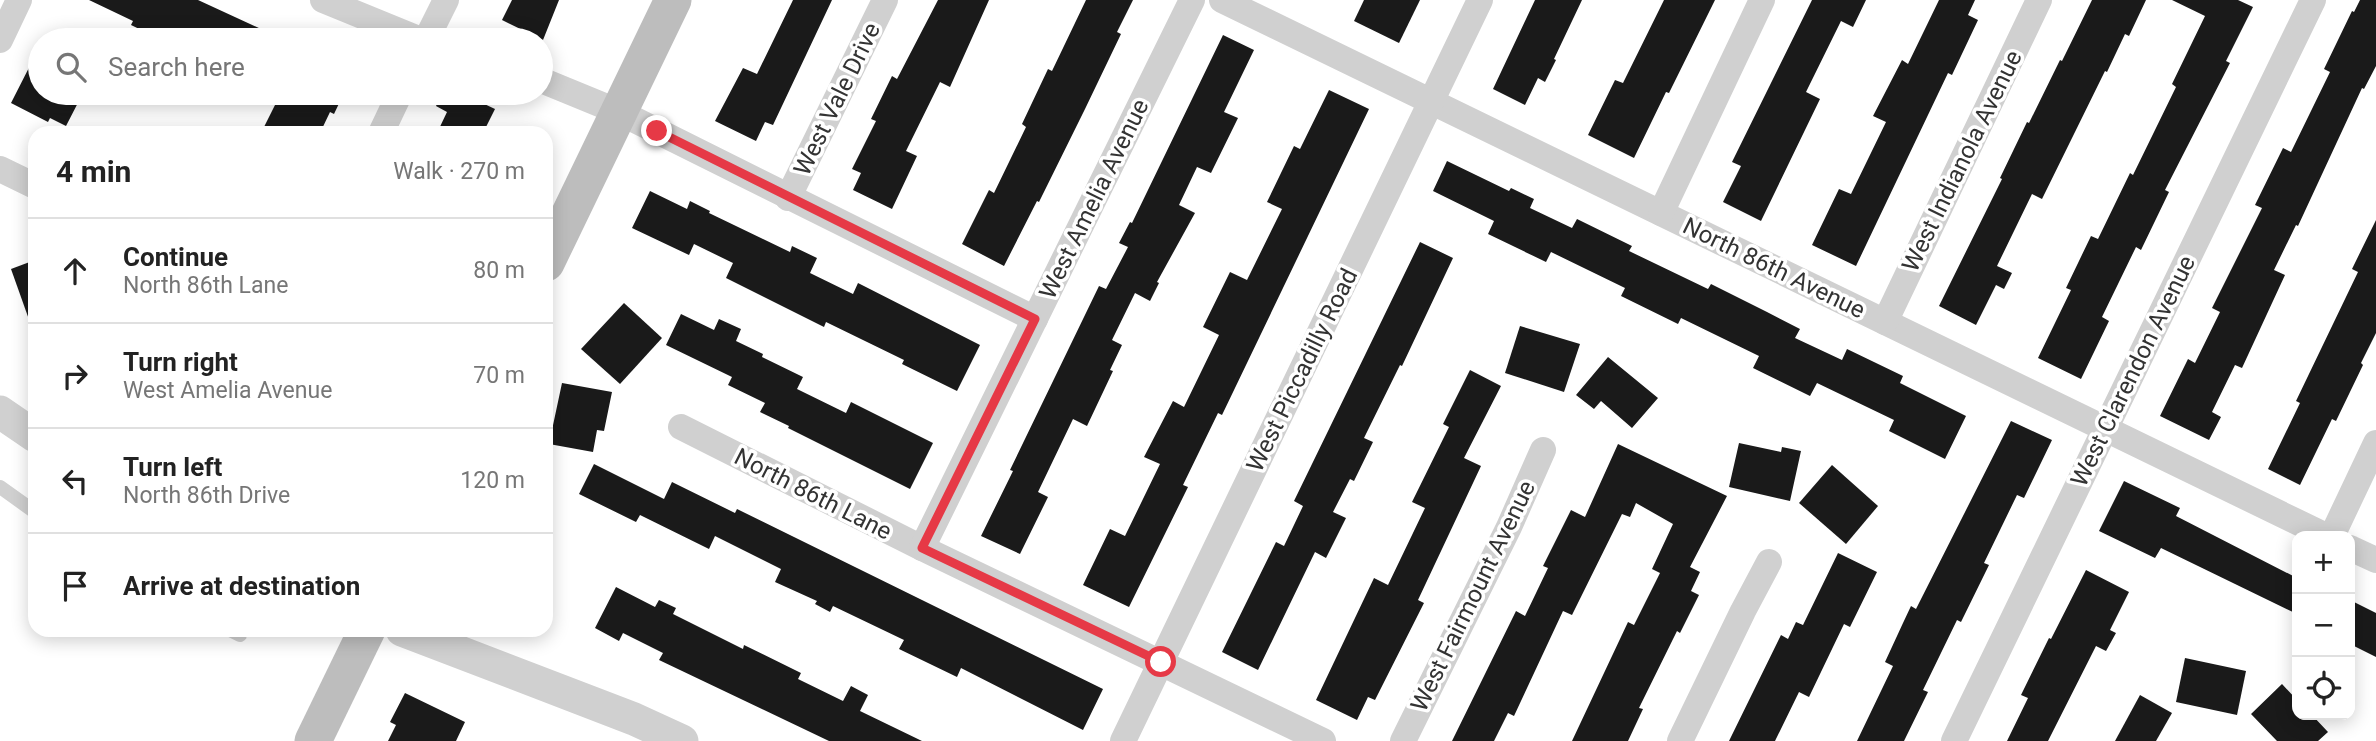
<!DOCTYPE html>
<html lang="en">
<head>
<meta charset="utf-8">
<style>
  body { margin:0; font-family:Roboto,sans-serif; background:#f2f2f2; color:#222 }
  .controls { position:absolute; right:21px; bottom:21px; display:grid; overflow:hidden; border-radius:14px; box-shadow:0 4px 18px #0003 }
  .controls button { width:63px; height:63px; display:grid; place-items:center; padding:0; border:0; border-bottom:2px solid #e0e0e0; background:#fff; color:#222; font:35px sans-serif }
  .stop { position:absolute; width:21px; height:21px; margin:-16px; border:5px solid #e63946; border-radius:50%; background:#fff }
  .stop.end { background:#e63946; border-color:#fff; box-shadow:0 2px 7px #0008 }
  .list { margin:0; padding:0; list-style:none }
  h2 { display:flex; justify-content:space-between; align-items:center; height:91px; margin:0; padding:0 28px; font-size:30px }
  h2 small { font-size:23px; font-weight:400; color:#767676 }
  .list li { display:grid; grid-template-columns:46px 1fr auto; gap:21px; align-items:center; box-sizing:border-box; height:105px; padding:0 28px; border-top:2px solid #e0e0e0 }
  .list b { display:block; font-size:26px; white-space:nowrap }
  .list p { margin:0; font-size:23px; white-space:nowrap; color:#767676 }
  .list em { font-size:23px; font-style:normal; color:#767676 }
  .icon { flex:none; width:38px; height:38px; fill:none; stroke:currentColor; stroke-width:2; stroke-linecap:round; stroke-linejoin:round }
  .map { position:relative; flex:none; width:2376px; height:741px; overflow:hidden }
  .search { position:absolute; background:#fff; box-shadow:0 4px 18px #0003; left:28px; top:28px; width:525px; height:77px; display:flex; align-items:center; gap:18px; box-sizing:border-box; padding:0 24px; border-radius:38px; color:#767676; font-size:26px }
  .panel { position:absolute; background:#fff; box-shadow:0 4px 18px #0003; left:28px; top:126px; width:525px; height:511px; border-radius:21px }
  .map>svg:first-child { display:block }
</style>
</head>
<body>
<div class="map">
<svg width="2376" height="741" viewBox="0 0 2376 741">
  <rect width="100%" height="100%" fill="#fff"/>
  <g fill="#1a1a1a">
    <polygon points="89,0 198,0 285,40 162,40 131,25 133,21"/>
    <polygon points="512,0 559,0 543,40 502,20"/>
    <polygon points="793,0 832,0 773,125 765,122 756,141 715,121 743,68 757,74"/>
    <polygon points="938,0 989,0 950,87 940,82 906,151 917,156 892,209 853,190 861,173 852,169 876,121 871,119 892,76 897,79"/>
    <polygon points="1086,0 1133,0 1117,32 1121,34 1085,109 1039,202 1037,201 1004,266 962,244 989,190 994,193 1026,127 1022,124 1048,69 1052,71"/>
    <polygon points="1364,0 1420,0 1399,43 1354,21"/>
    <polygon points="1535,0 1582,0 1554,59 1556,60 1545,82 1538,78 1525,105 1493,89"/>
    <polygon points="1664,0 1715,0 1669,93 1666,92 1634,158 1588,135 1615,80 1623,83"/>
    <polygon points="1812,0 1866,0 1853,27 1841,21 1806,92 1820,99 1761,221 1723,202 1741,166 1732,162"/>
    <polygon points="1939,0 1975,0 1968,15 1978,20 1952,75 1948,73 1856,266 1812,245 1839,189 1851,194 1886,122 1873,116 1902,60 1908,64"/>
    <polygon points="2092,0 2146,0 2129,36 2125,34 2107,72 2105,71 2042,199 2032,194 1997,266 2012,273 2004,289 1996,285 1976,325 1939,306 2002,179 2000,178 2027,122 2029,123 2060,60 2062,61"/>
    <polygon points="2172,0 2238,0 2253,7 2226,61 2230,63 2165,190 2169,192 2141,250 2136,247 2102,317 2109,321 2081,379 2038,358 2071,290 2066,288 2091,236 2098,239 2130,173 2133,175 2176,87 2172,84 2205,16"/>
    <polygon points="2360,0 2376,0 2376,66 2364,89 2362,88 2298,226 2296,225 2274,270 2285,275 2242,368 2235,365 2212,412 2221,417 2209,440 2160,416 2188,359 2195,363 2220,312 2212,308 2262,208 2255,205 2283,148 2291,152 2330,72 2324,69 2352,11 2354,12"/>
    <polygon points="1223,35 1254,50 1224,112 1238,118 1211,173 1197,167 1179,205 1195,213 1157,282 1159,283 1150,301 1135,293 1112,340 1122,345 1110,370 1113,371 1087,426 1073,419 1038,492 1048,497 1020,554 981,536 1013,471 1010,470 1099,286 1106,289 1128,247 1119,243 1130,222 1132,223"/>
    <polygon points="40,46 40,93 83,93 66,126 50,118 48,122 11,103"/>
    <polygon points="1329,90 1369,109 1222,415 1218,413 1183,485 1188,487 1129,607 1083,585 1110,529 1125,536 1160,464 1144,457 1173,401 1184,407 1219,335 1203,327 1230,272 1247,280 1282,209 1267,202 1294,146 1300,149"/>
    <polygon points="281,93 344,93 334,114 330,112 320,133 261,133"/>
    <polygon points="442,93 461,93 495,109 483,133 437,133 447,112 436,106"/>
    <polygon points="1447,161 1509,191 1511,188 1534,199 1530,208 1572,228 1577,219 1632,246 1629,251 1708,289 1711,284 1767,312 1800,329 1795,338 1842,360 1847,349 1903,376 1900,383 1966,416 1945,459 1889,431 1894,420 1817,383 1810,396 1753,368 1759,356 1681,318 1678,324 1621,296 1625,288 1551,252 1546,262 1488,234 1494,221 1433,191"/>
    <polygon points="650,191 687,209 690,201 710,211 709,213 790,252 792,246 817,258 810,273 853,294 858,283 980,345 957,391 902,364 904,360 826,322 824,327 726,278 733,263 694,244 689,255 632,228"/>
    <polygon points="2376,220 2376,333 2361,363 2363,365 2336,421 2332,419 2300,485 2268,469 2300,403 2296,401 2358,272 2352,269"/>
    <polygon points="1420,242 1453,258 1402,366 1400,365 1364,438 1373,442 1354,481 1350,479 1333,512 1346,518 1326,558 1315,552 1258,670 1222,652 1276,542 1284,546 1303,506 1294,501"/>
    <polygon points="35,260 35,328 32,328 11,269"/>
    <polygon points="624,303 662,338 620,384 581,349"/>
    <polygon points="681,314 714,330 719,319 741,329 736,341 763,354 762,357 803,377 797,389 846,413 851,402 933,443 910,489 788,428 789,426 760,412 765,403 728,385 732,377 666,345"/>
    <polygon points="1520,326 1580,344 1564,392 1505,373"/>
    <polygon points="1608,357 1658,398 1632,428 1601,401 1594,409 1576,395"/>
    <polygon points="1470,370 1501,386 1464,458 1481,466 1418,600 1424,603 1375,700 1368,697 1357,720 1316,700 1374,578 1388,585 1425,508 1412,502 1449,427 1443,424"/>
    <polygon points="562,383 612,392 604,431 597,430 593,452 549,444"/>
    <polygon points="2011,421 2052,440 2024,498 2017,495 1984,563 1989,565 1961,622 1957,620 1923,690 1928,692 1904,741 1857,741 1893,666 1885,662 1903,623 1911,606 1916,609"/>
    <polygon points="1739,443 1781,452 1782,447 1801,451 1790,501 1729,487"/>
    <polygon points="1618,444 1727,496 1690,567 1700,572 1691,591 1699,595 1680,633 1677,631 1639,708 1643,709 1628,741 1572,741 1628,622 1634,625 1660,573 1652,569 1673,524 1636,503 1630,517 1622,514 1572,615 1563,611 1514,716 1508,713 1494,741 1452,741 1516,611 1525,616 1548,568 1543,566 1571,510 1585,517"/>
    <polygon points="594,464 664,499 672,482 735,513 737,509 1103,689 1083,730 961,668 957,677 899,649 904,640 833,606 830,612 815,604 817,601 775,582 781,569 715,536 709,549 640,515 636,522 579,494"/>
    <polygon points="1832,465 1878,506 1846,544 1799,503"/>
    <polygon points="2124,481 2180,508 2176,516 2297,578 2297,614 2161,548 2155,558 2099,531"/>
    <polygon points="1838,553 1877,572 1850,627 1844,624 1809,697 1799,692 1775,741 1729,741 1781,635 1788,639 1796,622 1803,625"/>
    <polygon points="2086,570 2129,592 2110,630 2116,633 2106,651 2096,646 2048,741 2007,741 2028,698 2021,695 2049,638 2051,639"/>
    <polygon points="616,587 655,607 659,600 676,608 673,614 743,649 744,645 801,673 798,679 843,701 851,686 868,695 860,711 922,741 829,741 659,660 663,653 623,633 619,641 595,628"/>
    <polygon points="2350,600 2376,613 2376,657 2350,644"/>
    <polygon points="2185,658 2246,671 2237,715 2176,702"/>
    <polygon points="2282,684 2297,700 2297,715 2312,715 2328,732 2318,741 2277,741 2251,714"/>
    <polygon points="405,693 465,722 456,741 388,741 396,725 390,722"/>
    <polygon points="2140,695 2172,713 2156,741 2115,741"/>
  </g>
  <g fill="none" stroke-linecap="round" stroke-linejoin="round">
    <g stroke="#d0d0d0" stroke-width="14">
      <polyline points="0,487 35,512"/>
      <polyline points="230,630 240,635"/>
    </g>
    <g stroke="#d0d0d0" stroke-width="26">
      <polyline points="323,0 421,40"/>
      <polyline points="1222,0 2326,536"/>
      <polyline points="0,40 19,0"/>
      <polyline points="426,40 446,0"/>
      <polyline points="541,80 619,112 1035,319"/>
      <polyline points="381,133 400,93"/>
      <polyline points="0,169 35,186"/>
      <polyline points="788,198 885,0"/>
      <polyline points="1661,213 1762,0"/>
      <polyline points="1885,322 2039,0"/>
      <polyline points="681,427 922,548 1323,741"/>
      <polyline points="2332,536 2376,443"/>
      <polyline points="922,548 1192,0"/>
      <polyline points="2350,548 2376,560"/>
      <polyline points="1123,741 1480,0"/>
      <polyline points="1403,741 1509,527 1543,450"/>
      <polyline points="1680,741 1743,611 1769,562"/>
      <polyline points="1954,741 2313,0"/>
    </g>
    <g stroke="#d0d0d0" stroke-width="33">
      <polyline points="0,412 35,436"/>
      <polyline points="402,630 634,719 682,741"/>
    </g>
    <g stroke="#bdbdbd" stroke-width="37">
      <polyline points="546,263 673,0"/>
      <polyline points="313,741 367,630"/>
    </g>
  </g>
  <g fill="none" stroke-linecap="round" stroke-linejoin="round">
    <polyline stroke="#e63946" stroke-width="9" points="657,131 1035,319 922,548 1161,662"/>
  </g>
  <g text-anchor="middle" stroke-width="7" stroke-linejoin="round" paint-order="stroke">
    <g font-size="24" fill="#333" stroke="#fff">
      <text transform="translate(837 99) rotate(-64)" y="8">West Vale Drive</text>
      <text transform="translate(1962 161) rotate(-64)" y="8">West Indianola Avenue</text>
      <text transform="translate(1094 199) rotate(-64)" y="8">West Amelia Avenue</text>
      <text transform="translate(1774 268) rotate(26)" y="8">North 86th Avenue</text>
      <text transform="translate(1302 370) rotate(-64)" y="8">West Piccadilly Road</text>
      <text transform="translate(2133 371) rotate(-64)" y="8">West Clarendon Avenue</text>
      <text transform="translate(813 494) rotate(27)" y="8">North 86th Lane</text>
      <text transform="translate(1473 596) rotate(-64)" y="8">West Fairmount Avenue</text>
    </g>
  </g>
</svg>
<div class="controls">
<button>+</button>
<button>−</button>
<button><svg class="icon" aria-label="locate" viewBox="0 0 24 24"><circle cx="12" cy="12" r="6"/><path d="M12 2v4M12 18v4M2 12h4M18 12h4"/></svg></button>
</div>
<div class="stop" style="left:1161px;top:662px"></div>
<div class="stop end" style="left:657px;top:131px"></div>
<div class="search"><svg class="icon" aria-label="search" viewBox="0 0 24 24"><circle cx="10" cy="10" r="6"/><path d="M15 15l6 6"/></svg>Search here</div>
<section class="panel">
<h2>4 min<small>Walk · 270 m</small></h2>
<ul class="list">
<li><svg class="icon" aria-label="ahead" viewBox="0 0 24 24"><path d="M12 20V5M6 11l6-6 6 6"/></svg><div><b>Continue</b><p>North 86th Lane</p></div><em>80 m</em></li>
<li><svg class="icon" aria-label="right" viewBox="0 0 24 24"><path d="M7 20v-9h11M14 6l5 5-5 5"/></svg><div><b>Turn right</b><p>West Amelia Avenue</p></div><em>70 m</em></li>
<li><svg class="icon" aria-label="left" viewBox="0 0 24 24"><path d="M17 20v-9H6M10 6l-5 5 5 5"/></svg><div><b>Turn left</b><p>North 86th Drive</p></div><em>120 m</em></li>
<li><svg class="icon" aria-label="arrive" viewBox="0 0 24 24"><path d="M6 21V4h12l-3 4 3 4H6"/></svg><div><b>Arrive at destination</b></div></li>
</ul>
</section>
</div>
</body>
</html>
